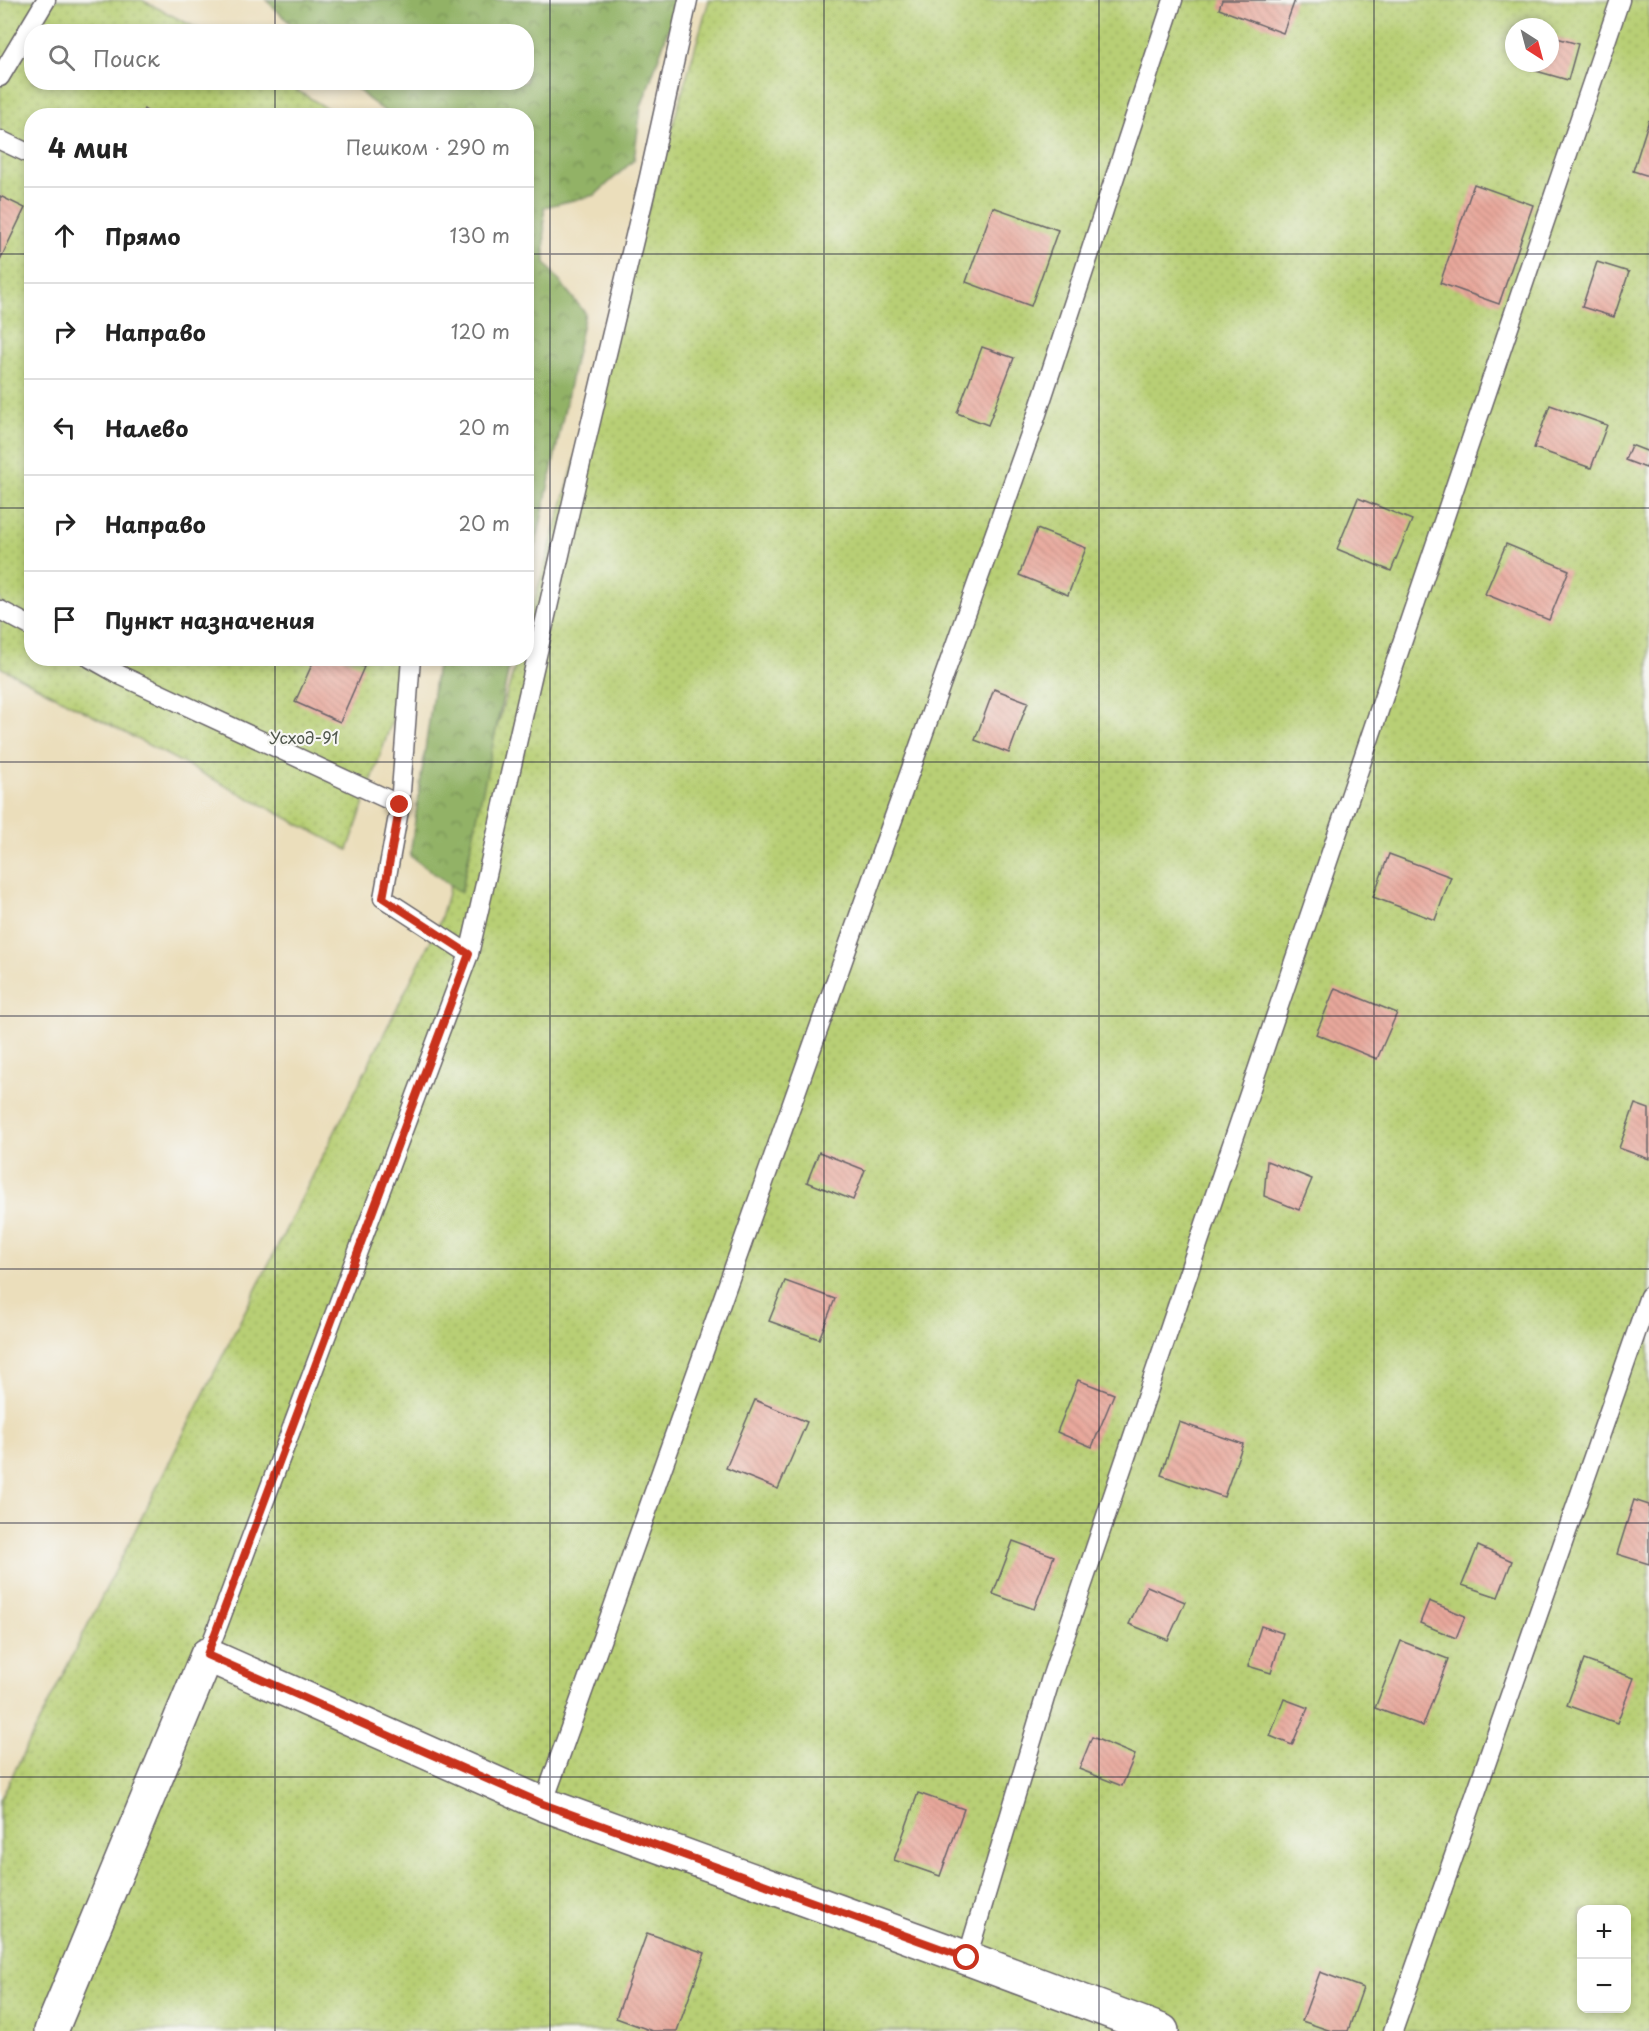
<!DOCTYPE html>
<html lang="ru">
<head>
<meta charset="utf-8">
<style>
  body { margin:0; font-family:"Playpen Sans",sans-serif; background:#f6f6f6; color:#222 }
  .controls { position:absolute; right:18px; bottom:18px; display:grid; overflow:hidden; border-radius:12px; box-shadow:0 3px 9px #0003 }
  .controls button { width:54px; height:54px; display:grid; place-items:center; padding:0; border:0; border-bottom:2px solid #e0e0e0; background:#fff; color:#222; font:30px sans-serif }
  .compass { position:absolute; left:1505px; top:18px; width:54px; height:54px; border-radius:50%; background:#fff; box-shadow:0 3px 9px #0003; rotate:144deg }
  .stop { position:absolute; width:18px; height:18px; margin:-14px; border:4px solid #c8321e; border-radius:50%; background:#fff }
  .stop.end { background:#c8321e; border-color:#fff; box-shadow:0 2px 6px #0008 }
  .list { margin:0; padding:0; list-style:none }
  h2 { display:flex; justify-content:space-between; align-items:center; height:78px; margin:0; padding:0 24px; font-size:26px }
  h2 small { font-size:20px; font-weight:400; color:#767676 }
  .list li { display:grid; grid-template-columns:39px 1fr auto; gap:18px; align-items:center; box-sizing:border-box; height:96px; padding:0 24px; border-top:2px solid #e0e0e0 }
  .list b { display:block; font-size:22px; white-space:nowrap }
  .list em { font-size:20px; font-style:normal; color:#767676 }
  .icon { flex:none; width:33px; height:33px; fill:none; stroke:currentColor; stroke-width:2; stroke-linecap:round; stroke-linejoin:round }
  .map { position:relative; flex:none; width:1649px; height:2031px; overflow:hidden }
  .search { position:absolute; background:#fff; box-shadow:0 3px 9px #0003; left:24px; top:24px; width:510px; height:66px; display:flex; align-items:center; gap:15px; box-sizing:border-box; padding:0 21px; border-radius:24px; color:#767676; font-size:22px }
  .panel { position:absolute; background:#fff; box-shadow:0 3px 9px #0003; left:24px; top:108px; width:510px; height:558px; border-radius:24px }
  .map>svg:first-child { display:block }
</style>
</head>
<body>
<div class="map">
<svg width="1649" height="2031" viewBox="0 0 1649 2031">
  <defs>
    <pattern id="grass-dots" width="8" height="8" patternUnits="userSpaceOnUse" patternTransform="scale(1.5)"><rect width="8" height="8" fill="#b8cf74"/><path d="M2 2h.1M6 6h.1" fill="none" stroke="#9eb165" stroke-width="1.8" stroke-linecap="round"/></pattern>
    <pattern id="forest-crowns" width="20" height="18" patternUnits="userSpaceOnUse" patternTransform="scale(1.5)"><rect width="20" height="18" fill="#92b266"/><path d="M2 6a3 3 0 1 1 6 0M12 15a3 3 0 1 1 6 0" fill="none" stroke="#779055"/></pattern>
    <pattern id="building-back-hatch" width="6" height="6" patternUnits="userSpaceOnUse" patternTransform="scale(1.5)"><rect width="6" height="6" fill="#e8a89b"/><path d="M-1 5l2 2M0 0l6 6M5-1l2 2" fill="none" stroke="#c79086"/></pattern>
  </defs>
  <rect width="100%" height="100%" fill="#f6f6f2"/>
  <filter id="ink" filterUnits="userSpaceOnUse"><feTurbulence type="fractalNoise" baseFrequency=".0167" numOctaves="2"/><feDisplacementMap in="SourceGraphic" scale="12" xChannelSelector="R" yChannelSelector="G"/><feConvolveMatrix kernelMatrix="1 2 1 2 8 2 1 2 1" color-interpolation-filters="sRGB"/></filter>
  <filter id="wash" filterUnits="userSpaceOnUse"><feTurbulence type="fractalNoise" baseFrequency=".008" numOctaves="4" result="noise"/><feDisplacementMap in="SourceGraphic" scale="24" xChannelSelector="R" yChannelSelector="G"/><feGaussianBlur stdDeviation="1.35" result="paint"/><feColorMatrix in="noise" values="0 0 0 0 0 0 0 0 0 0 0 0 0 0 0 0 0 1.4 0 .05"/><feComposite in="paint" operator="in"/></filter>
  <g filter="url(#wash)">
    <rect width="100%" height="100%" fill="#ebdebb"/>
    <g fill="url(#grass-dots)" stroke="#6d7858" stroke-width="1.5" fill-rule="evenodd">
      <polygon points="0,0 142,0 202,31 32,32 32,82 285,83 338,115 32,116 32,658 413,659 348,850 0,667"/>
      <path d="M709 0H1649V2031H0V1800L439 924 517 659 526 658 527 626ZM1514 27H1550V63H1514ZM1582 1910H1626V2008H1582Z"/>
    </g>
    <g fill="url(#forest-crowns)" stroke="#5a6a50" stroke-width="1.5">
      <polygon points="266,0 679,0 641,107 634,160 595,195 544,207 545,263 585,313 527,587 526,116 390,115 368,99 351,83 526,82 526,32 298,31"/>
      <polygon points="438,658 511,659 461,893 410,856"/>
    </g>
    <g id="blocks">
      <g fill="url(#building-back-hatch)">
        <polygon points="1222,0 1295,0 1283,33 1219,9"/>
        <polygon points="1550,36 1578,44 1568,80 1522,67 1524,63 1550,63"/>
        <polygon points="144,109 154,116 141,116"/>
        <polygon points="1649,120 1649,176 1633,171"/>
        <polygon points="1474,184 1533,205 1499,304 1440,283"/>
        <polygon points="0,196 25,208 0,260"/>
        <polygon points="993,207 1058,230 1031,306 966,282"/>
        <polygon points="1597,262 1629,272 1614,317 1582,307"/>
        <polygon points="982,347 1014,358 988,425 957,413"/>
        <polygon points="1550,405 1607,425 1591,468 1534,448"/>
        <polygon points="1631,445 1649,452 1649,461 1646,468 1625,460"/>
        <polygon points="1358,498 1412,520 1391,571 1337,549"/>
        <polygon points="1037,529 1086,548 1068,595 1019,575"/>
        <polygon points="1506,544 1569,570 1549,620 1485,594"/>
        <polygon points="315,658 343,658 364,667 340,722 295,702"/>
        <polygon points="994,689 1028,702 1009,753 975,740"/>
        <polygon points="1389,854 1451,877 1435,920 1373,897"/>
        <polygon points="1335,988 1397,1013 1377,1059 1316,1034"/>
        <polygon points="1635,1104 1649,1109 1649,1159 1619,1148"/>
        <polygon points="819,1152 865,1170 853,1200 807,1182"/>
        <polygon points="1267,1161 1312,1179 1299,1210 1264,1196"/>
        <polygon points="785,1281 835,1299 819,1339 769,1321"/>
        <polygon points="1078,1380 1114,1394 1092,1447 1057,1432"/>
        <polygon points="755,1400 807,1422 778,1489 726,1468"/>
        <polygon points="1179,1422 1243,1444 1224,1497 1161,1475"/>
        <polygon points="1634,1500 1649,1505 1649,1564 1617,1554"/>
        <polygon points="1013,1541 1054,1556 1034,1609 993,1594"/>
        <polygon points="1478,1546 1512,1561 1498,1597 1462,1585"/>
        <polygon points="1147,1586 1185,1602 1168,1640 1129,1624"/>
        <polygon points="1429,1601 1465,1616 1456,1638 1420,1623"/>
        <polygon points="1261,1626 1283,1633 1271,1673 1248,1666"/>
        <polygon points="1401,1641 1448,1659 1423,1726 1375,1708"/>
        <polygon points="1584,1660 1634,1678 1617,1723 1567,1705"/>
        <polygon points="1284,1699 1308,1708 1292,1745 1270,1736"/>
        <polygon points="1092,1737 1135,1755 1122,1786 1079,1769"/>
        <polygon points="918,1793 964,1809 940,1876 894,1860"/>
        <polygon points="647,1933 705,1953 677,2031 652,2031 616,2018"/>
        <polygon points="1320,1972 1363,1988 1348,2031 1331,2031 1302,2021"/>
      </g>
    </g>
  </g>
  <g filter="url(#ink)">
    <use href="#blocks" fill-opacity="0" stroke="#686468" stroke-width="1.5"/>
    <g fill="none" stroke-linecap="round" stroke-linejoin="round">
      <g stroke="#686468" stroke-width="21">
        <g id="lane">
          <polyline points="0,77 46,0"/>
          <polyline points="0,140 32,155"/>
          <polyline points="0,610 32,627"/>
          <polyline points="90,658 122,676 400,805 411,658"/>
          <polyline points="400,805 383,898 469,954"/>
          <polyline points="207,1655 469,954 577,480 649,177 688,0"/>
          <polyline points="543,1804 1034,423 1173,0"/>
          <polyline points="967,1958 1050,1681 1620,0"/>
          <polyline points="1393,2031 1649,1296"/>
        </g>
      </g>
      <g stroke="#686468" stroke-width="36">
        <polyline id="street" points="51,2031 207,1655 543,1804 967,1958 1162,2031"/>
      </g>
      <use href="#lane" stroke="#fff" stroke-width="18"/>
      <use href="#street" stroke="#fff" stroke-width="33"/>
    </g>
  </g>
  <g fill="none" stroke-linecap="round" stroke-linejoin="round" filter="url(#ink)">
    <polyline stroke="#c8321e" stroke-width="8" points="400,805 383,898 469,954 207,1655 543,1804 967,1958"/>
  </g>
  <path fill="none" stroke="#22223b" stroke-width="1.5" stroke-opacity="0.55" d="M275 0V32M550 0V2031M824 0V2031M1099 0V2031M1374 0V2031M275 82V116M0 254H32M526 254H1649M0 508H32M526 508H1649M275 658V2031M0 762H1649M0 1016H1649M0 1269H1649M0 1523H1649M0 1777H1649"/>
  <g text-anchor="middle" stroke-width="4.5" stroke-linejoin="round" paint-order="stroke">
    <g font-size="16" fill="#4f564c" stroke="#f6f6f2">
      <text x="304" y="744">Усход-91</text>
    </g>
  </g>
</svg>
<div class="controls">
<button>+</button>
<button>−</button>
</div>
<svg class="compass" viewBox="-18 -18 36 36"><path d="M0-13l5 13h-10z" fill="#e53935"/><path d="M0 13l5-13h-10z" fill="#767676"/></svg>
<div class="stop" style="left:967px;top:1958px"></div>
<div class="stop end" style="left:400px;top:805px"></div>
<div class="search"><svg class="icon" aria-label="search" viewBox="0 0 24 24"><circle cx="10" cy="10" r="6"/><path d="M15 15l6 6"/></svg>Поиск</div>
<section class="panel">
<h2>4 мин<small>Пешком · 290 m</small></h2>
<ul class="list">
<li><svg class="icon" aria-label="ahead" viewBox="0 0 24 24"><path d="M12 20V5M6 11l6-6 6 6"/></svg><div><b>Прямо</b></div><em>130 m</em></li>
<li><svg class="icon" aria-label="right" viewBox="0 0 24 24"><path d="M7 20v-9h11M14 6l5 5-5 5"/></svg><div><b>Направо</b></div><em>120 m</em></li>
<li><svg class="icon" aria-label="left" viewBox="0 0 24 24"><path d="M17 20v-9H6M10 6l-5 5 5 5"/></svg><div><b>Налево</b></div><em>20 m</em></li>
<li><svg class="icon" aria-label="right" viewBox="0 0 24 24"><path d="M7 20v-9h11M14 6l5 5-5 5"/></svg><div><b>Направо</b></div><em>20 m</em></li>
<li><svg class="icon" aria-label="arrive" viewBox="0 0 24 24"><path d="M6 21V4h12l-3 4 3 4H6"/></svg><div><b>Пункт назначения</b></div></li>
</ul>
</section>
</div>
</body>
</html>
